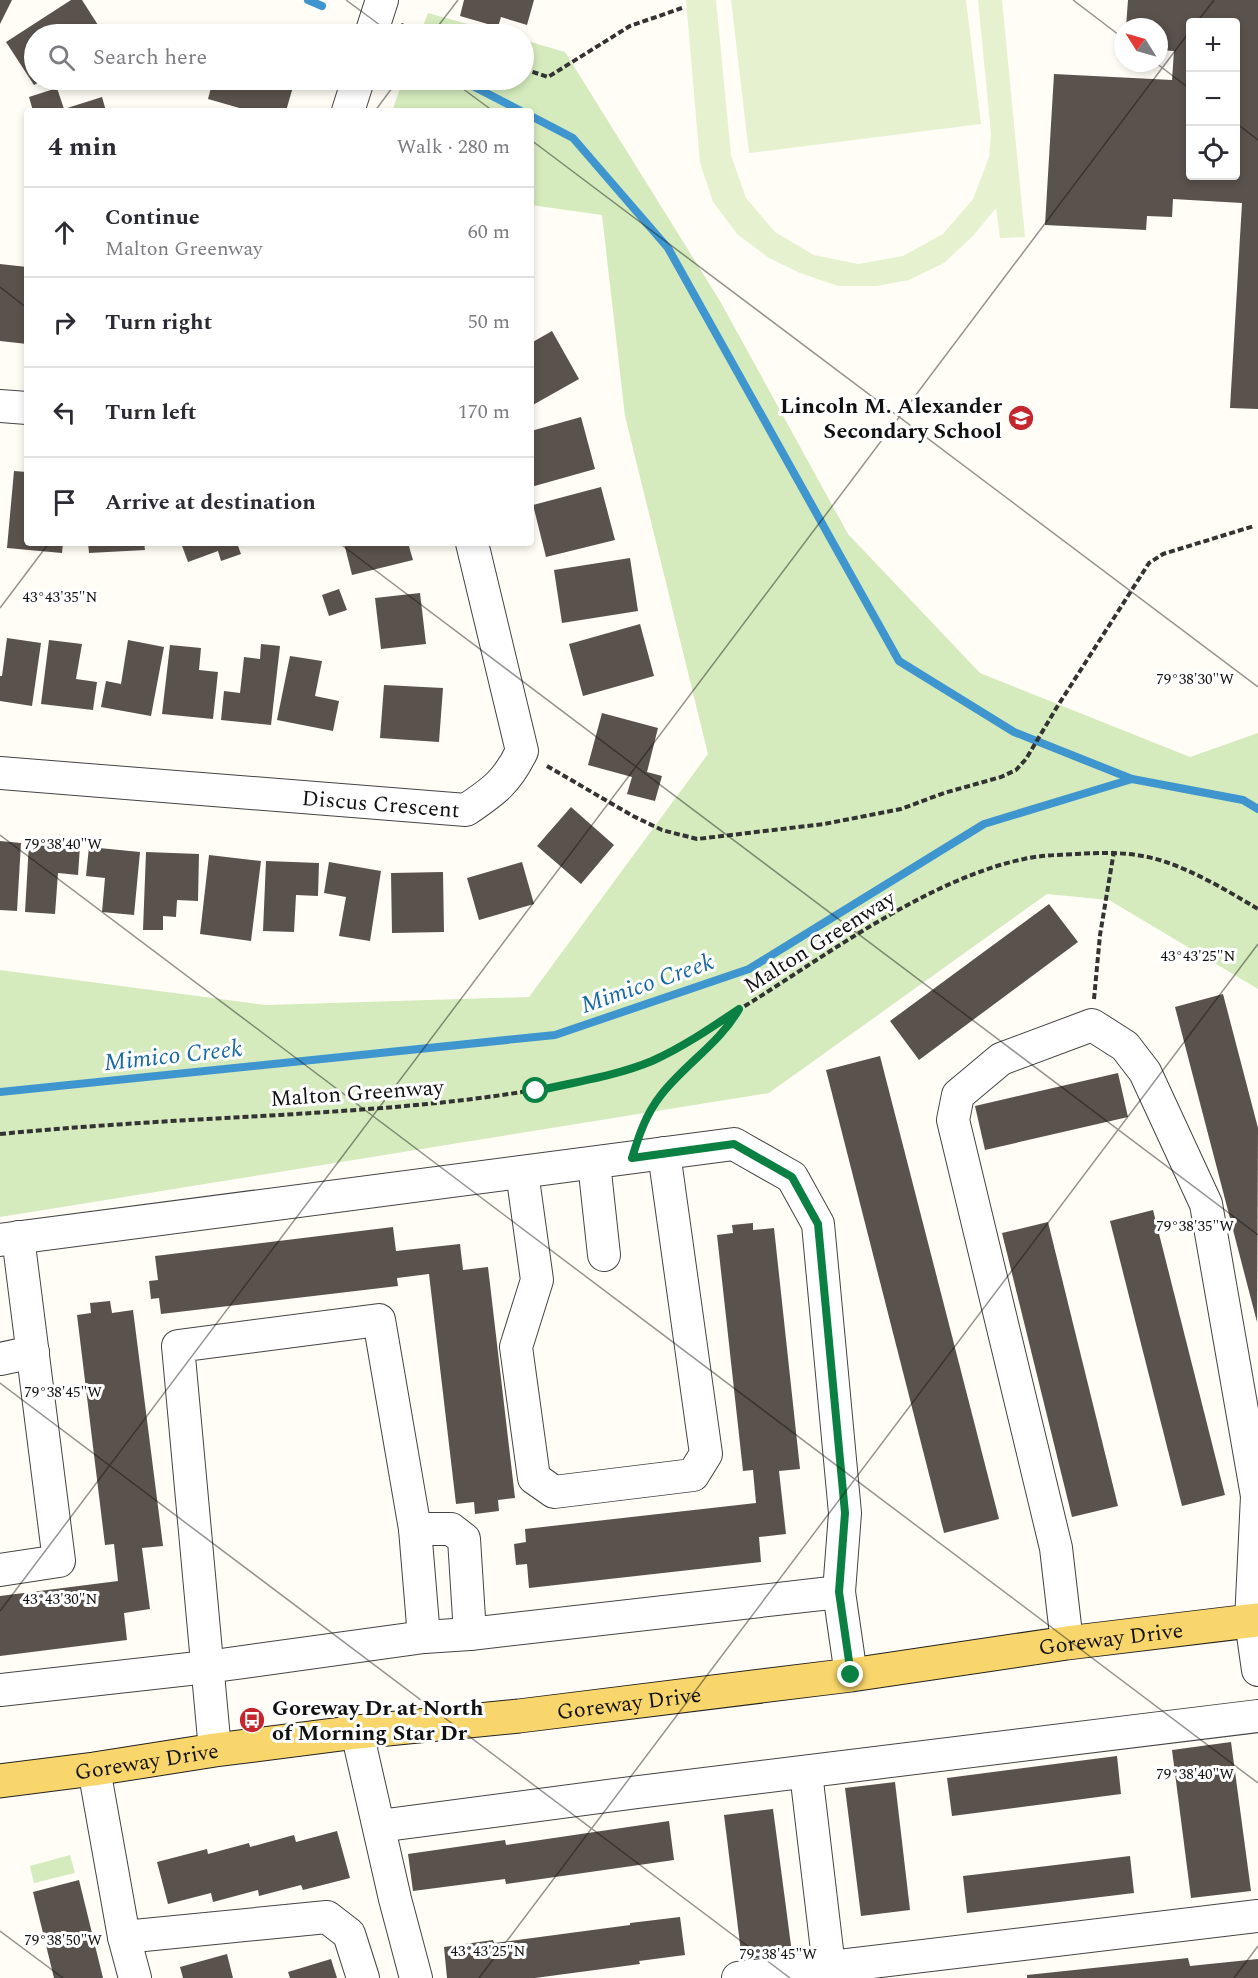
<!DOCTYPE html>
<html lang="en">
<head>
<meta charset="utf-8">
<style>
  body { margin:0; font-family:Spectral,serif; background:#f2f2f3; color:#2b2b33 }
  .controls { position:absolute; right:18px; top:18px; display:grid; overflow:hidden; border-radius:6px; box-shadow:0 3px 9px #0003 }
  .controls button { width:54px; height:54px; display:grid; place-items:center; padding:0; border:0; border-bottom:2px solid #e1e1e2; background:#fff; color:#2b2b33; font:30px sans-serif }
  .compass { position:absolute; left:1114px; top:18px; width:54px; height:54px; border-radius:50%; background:#fff; box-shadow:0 3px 9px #0003; rotate:307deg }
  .stop { position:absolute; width:18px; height:18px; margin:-14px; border:4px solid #0b8043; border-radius:50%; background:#fff }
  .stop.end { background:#0b8043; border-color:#fff; box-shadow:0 2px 6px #0008 }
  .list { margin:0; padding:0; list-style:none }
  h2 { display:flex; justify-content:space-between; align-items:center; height:78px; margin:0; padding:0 24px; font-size:26px }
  h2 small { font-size:20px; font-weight:400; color:#7c7c81 }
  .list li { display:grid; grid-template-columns:39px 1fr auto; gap:18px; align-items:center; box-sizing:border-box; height:90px; padding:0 24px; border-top:2px solid #e1e1e2 }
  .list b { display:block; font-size:22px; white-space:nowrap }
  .list p { margin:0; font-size:20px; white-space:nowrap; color:#7c7c81 }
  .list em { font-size:20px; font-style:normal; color:#7c7c81 }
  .icon { flex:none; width:33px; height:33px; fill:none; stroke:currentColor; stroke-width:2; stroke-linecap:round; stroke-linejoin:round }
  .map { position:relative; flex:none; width:1258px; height:1978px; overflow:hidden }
  .search { position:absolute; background:#fff; box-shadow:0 3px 9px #0003; left:24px; top:24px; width:510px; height:66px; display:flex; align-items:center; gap:15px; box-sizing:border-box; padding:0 21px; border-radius:33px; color:#7c7c81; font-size:22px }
  .panel { position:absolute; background:#fff; box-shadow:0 3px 9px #0003; left:24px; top:108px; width:510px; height:438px; border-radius:6px }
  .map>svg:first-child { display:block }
</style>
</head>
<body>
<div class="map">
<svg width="1258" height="1978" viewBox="0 0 1258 1978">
  <rect width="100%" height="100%" fill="#fffdf5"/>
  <g fill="#d5ebbd">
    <polygon points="428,13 503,34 420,34"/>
    <polygon points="524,40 565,52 720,301 848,534 980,673 1190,757 1258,733 1258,989 1109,900 1047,894 769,1093 0,1217 0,970 266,1005 529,997 708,754 625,416 602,215 531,205 531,111 392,111 403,80 524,80"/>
    <polygon points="70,1855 75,1873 34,1883 30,1866"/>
  </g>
  <g fill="#e6f2cf">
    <polygon points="686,0 716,0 731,155 746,198 775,232 814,255 858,264 903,256 943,234 973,199 989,157 991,134 978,0 1002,0 1025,237 1000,238 996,208 973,236 944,263 909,280 877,286 838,286 800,273 769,258 737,234 713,202 700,163"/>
    <polygon points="731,0 966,0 981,124 749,153"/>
  </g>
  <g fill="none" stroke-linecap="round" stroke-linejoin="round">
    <g stroke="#3f96cf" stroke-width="8">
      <polyline points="308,0 322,6"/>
      <polyline points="461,80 521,111"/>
      <polyline points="531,116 573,138 668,248 899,661 1014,732 1132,779"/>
      <polyline points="0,1092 555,1035 749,969 984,824 1132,779 1243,800 1258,809"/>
    </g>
  </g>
  <g fill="#5a524d" fill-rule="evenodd">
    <polygon points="0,0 12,0 0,24"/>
    <polygon points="71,0 82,0 98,25 83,34 34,34 34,80 43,80 34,85 6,42"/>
    <polygon points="464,0 534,0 527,25 501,17 498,27 460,16"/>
    <path d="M1128 0H1258V409L1230 408 1242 203 1173 199 1172 217 1147 216 1146 230 1045 225 1054 74 1172 80 1174 51 1159 50V27H1126ZM1190 22H1236V176H1190Z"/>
    <polygon points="213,80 295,80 286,111 250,111 208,99"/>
    <polygon points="57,88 64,109 102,97 106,111 33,111 29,97"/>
    <polygon points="0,264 27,267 27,344 0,341"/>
    <polygon points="552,331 579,379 531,406 531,343"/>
    <polygon points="581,417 595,469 531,487 531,431"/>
    <polygon points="14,471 27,472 27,543 63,543 62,553 7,548"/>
    <polygon points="601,487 615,540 546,557 533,505"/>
    <polygon points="88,543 144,543 145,550 89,553"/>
    <polygon points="181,543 237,543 241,554 221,561 218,551 188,562"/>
    <polygon points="344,543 408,543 413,560 352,575"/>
    <polygon points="630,558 638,611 562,623 554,570"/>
    <polygon points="339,589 347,610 329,616 322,595"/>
    <polygon points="420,593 426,644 381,649 375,598"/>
    <polygon points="640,624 654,676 583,696 569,644"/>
    <polygon points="7,638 41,643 32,706 0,701 0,676 2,676"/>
    <polygon points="49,640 82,644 76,679 97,682 93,710 41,704"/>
    <polygon points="128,640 164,647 151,716 101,707 106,681 121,684"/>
    <polygon points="261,644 280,646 271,725 221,720 224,691 240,693 244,657 260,659"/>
    <polygon points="170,645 201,648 199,670 218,672 213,719 162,714"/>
    <polygon points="290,656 322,661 315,696 339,701 333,731 277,720"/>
    <polygon points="384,685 443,688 439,742 380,738"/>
    <polygon points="602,713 658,728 647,772 662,776 655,801 627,794 632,777 588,765"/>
    <polygon points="571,807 614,845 581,884 537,846"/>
    <polygon points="0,841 21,843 17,911 0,910"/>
    <polygon points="29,843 80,846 78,875 58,873 55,914 25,912"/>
    <polygon points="89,847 140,852 134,915 102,912 105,878 86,876"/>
    <polygon points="146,852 199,854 198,901 177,900 176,917 163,916 163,930 143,930"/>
    <polygon points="209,855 261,861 251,941 200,934"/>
    <polygon points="266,861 319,863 318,896 296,895 294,932 263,931"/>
    <polygon points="329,862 381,871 370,941 339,936 346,897 324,893"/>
    <polygon points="522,862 534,904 479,920 467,878"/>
    <polygon points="443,872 444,932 392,933 391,873"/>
    <polygon points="1049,904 1078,942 919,1060 890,1021"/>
    <polygon points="1223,994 1258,1128 1257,1322 1175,1007"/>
    <polygon points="880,1056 999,1519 944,1533 826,1070"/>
    <polygon points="1118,1073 1128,1117 985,1150 975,1106"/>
    <polygon points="1153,1210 1225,1495 1182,1506 1110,1221"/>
    <polygon points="1048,1222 1118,1506 1072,1517 1002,1233"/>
    <polygon points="753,1223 753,1230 774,1228 800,1469 779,1471 786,1534 759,1537 761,1562 529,1588 527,1564 516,1565 514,1544 526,1542 525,1529 756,1503 753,1470 743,1471 717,1235 733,1233 732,1225"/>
    <polygon points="393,1227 396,1251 460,1244 463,1270 488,1267 515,1498 498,1500 499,1511 475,1514 474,1502 456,1504 429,1274 397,1278 398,1286 161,1314 159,1298 151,1299 149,1281 158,1280 155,1256"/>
    <polygon points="110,1301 112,1313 133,1310 163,1546 142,1548 150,1609 124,1613 127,1640 0,1656 0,1596 118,1581 114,1544 105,1545 77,1315 91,1313 90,1303"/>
    <polygon points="1231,1742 1251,1891 1191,1898 1172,1750"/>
    <polygon points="1117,1756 1121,1794 952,1816 947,1778"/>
    <polygon points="895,1782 910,1910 861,1916 845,1788"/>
    <polygon points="773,1809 792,1953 742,1960 724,1815"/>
    <polygon points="669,1821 674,1860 506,1884 505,1879 413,1891 408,1854 505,1840 506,1845"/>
    <polygon points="337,1831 350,1878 303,1890 301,1885 259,1896 258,1890 213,1902 211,1893 168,1904 157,1862 207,1849 208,1854 249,1843 250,1847 294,1835 296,1842"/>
    <polygon points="1130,1856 1134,1893 967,1913 963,1876"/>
    <polygon points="79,1880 103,1978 54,1978 33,1892"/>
    <polygon points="680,1917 685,1955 639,1961 640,1964 535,1978 447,1978 444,1947 493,1940 494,1943 630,1925 630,1923"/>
    <polygon points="227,1954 233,1978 183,1978 180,1967"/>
    <polygon points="1188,1958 1190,1966 1258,1959 1258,1978 1027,1978 1027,1975"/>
    <polygon points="331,1959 337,1978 290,1978 288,1972"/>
  </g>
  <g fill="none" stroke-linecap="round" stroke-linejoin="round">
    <g stroke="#444" stroke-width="34">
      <g id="minor">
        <polyline points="371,34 382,0"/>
        <polyline points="348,111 358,80"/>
        <polyline points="0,406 27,408"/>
        <path id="s1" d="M0 773 466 810C494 791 507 782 522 751L472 543"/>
        <polyline points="594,1163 604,1255"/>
        <polyline points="522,1172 537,1280 516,1347 534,1478 554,1492 693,1475 706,1454 664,1153"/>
        <polyline points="0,1240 734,1144 792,1177 818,1224 845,1513 839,1592 470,1634 424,1637 207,1667 0,1690"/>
        <polyline points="0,1359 33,1352"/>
        <polyline points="415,1529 451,1529 464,1539 470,1634"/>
        <polyline points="0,1570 59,1561 18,1237"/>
        <polyline points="839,1592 851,1675"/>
        <polyline points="1067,1643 1056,1548 953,1120 958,1095 1001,1059 1092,1025 1125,1046 1145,1072 1206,1204 1257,1496 1251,1621 1258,1670"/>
        <polyline points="357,1732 395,1899 416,1978"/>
        <polyline points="215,1750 178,1346 379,1320 415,1529 424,1637"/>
        <polyline points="94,1769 124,1937 135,1978"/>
        <polyline points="806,1773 829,1967"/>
        <polyline points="379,1826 638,1792 1258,1716"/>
        <polyline points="124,1937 327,1917 349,1934 363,1978"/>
        <polyline points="738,1978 1258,1916"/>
      </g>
    </g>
    <g stroke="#222" stroke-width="35">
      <g id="major">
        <path id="s2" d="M0 1781 94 1769 215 1750 357 1732 519 1716 851 1675 1067 1643 1258 1620"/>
      </g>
    </g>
    <g stroke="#333" stroke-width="4" stroke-dasharray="6 3" stroke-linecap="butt">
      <polyline points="401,25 427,34"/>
      <polyline points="524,69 548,77 630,26 682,8"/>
      <polyline points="547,766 633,816 662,830 697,839 824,824 901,809 944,793 1001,777 1016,770 1026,759 1057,707 1149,563 1163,554 1254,526"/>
      <polyline points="1094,999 1100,935 1114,851"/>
      <path d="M642 1128C657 1080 714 1053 739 1010"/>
      <path d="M0 1134C93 1125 187 1120 280 1115 391 1108 502 1101 611 1074 664 1061 707 1029 753 1001 832 951 932 878 1024 859 1041 855 1059 855 1077 854 1106 852 1134 852 1163 861 1196 872 1228 891 1258 909"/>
    </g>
    <use href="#minor" stroke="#fff" stroke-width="32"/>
    <use href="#major" stroke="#f9d66b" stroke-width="33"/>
  </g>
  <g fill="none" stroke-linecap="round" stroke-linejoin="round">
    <path stroke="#0b8043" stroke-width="8" d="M536 1091C575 1082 616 1076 652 1061 683 1047 711 1028 739 1009 720 1043 685 1064 661 1095 646 1114 639 1135 632 1158L734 1144 792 1177 818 1224 845 1513 839 1592 851 1675"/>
  </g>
  <path fill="none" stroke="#111" stroke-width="1.5" stroke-opacity="0.45" d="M346 0 392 34M1073 0 1123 38M1197 22 1214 0M432 34 458 0M1156 63 1190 89M451 80 493 111M375 111 398 80M1236 123 1258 140M531 140 1258 687M0 287 27 308M339 543 1258 1235M0 608 49 543M0 835 1258 1783M0 1383 790 1978M0 1611 1190 31M0 1931 63 1978M479 1978 1258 944M1234 1978 1258 1946"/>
  <defs>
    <g id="school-disc" transform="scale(1.35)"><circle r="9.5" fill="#c4262e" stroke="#fff"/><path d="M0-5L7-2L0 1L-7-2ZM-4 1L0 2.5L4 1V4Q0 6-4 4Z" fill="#fff"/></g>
    <g id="bus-disc" transform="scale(1.35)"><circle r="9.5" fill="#c4262e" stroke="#fff"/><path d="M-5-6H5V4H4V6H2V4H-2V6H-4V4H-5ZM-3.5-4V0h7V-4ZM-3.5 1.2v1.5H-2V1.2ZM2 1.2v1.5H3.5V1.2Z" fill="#fff"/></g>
  </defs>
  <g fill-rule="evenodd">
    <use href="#school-disc" x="1021" y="418"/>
    <use href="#bus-disc" x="252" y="1720"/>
  </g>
  <g text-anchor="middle" stroke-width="6" stroke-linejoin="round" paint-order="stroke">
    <g font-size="22" font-weight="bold" fill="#111" stroke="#fff" text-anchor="end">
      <text x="1002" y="413">Lincoln M. Alexander<tspan x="1002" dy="25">Secondary School</tspan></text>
      <text x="272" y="1715" text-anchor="start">Goreway Dr at North<tspan x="272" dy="25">of Morning Star Dr</tspan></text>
    </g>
    <g font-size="22" fill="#111" stroke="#fff">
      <text dy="8" stroke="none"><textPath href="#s1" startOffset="382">Discus Crescent</textPath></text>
      <text transform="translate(819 941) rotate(-32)" y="8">Malton Greenway</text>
      <text transform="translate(357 1092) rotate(-4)" y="8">Malton Greenway</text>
      <text dy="8" stroke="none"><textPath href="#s2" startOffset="1120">Goreway Drive</textPath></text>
      <text dy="8" stroke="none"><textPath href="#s2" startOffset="634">Goreway Drive</textPath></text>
      <text dy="8" stroke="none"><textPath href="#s2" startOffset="148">Goreway Drive</textPath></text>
    </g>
    <g font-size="24" font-style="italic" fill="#1768a6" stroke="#fff">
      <text transform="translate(647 983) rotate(-19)" y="8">Mimico Creek</text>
      <text transform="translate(173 1055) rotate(-6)" y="8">Mimico Creek</text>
    </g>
  </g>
  <g font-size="15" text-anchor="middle" fill="#111" stroke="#fff" stroke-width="6" stroke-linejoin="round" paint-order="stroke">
    <text x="60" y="602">43°43'35"N</text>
    <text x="1195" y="684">79°38'30"W</text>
    <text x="63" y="849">79°38'40"W</text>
    <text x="1198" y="961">43°43'25"N</text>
    <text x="1195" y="1231">79°38'35"W</text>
    <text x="63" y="1397">79°38'45"W</text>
    <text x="60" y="1604">43°43'30"N</text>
    <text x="1195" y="1779">79°38'40"W</text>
    <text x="63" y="1945">79°38'50"W</text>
    <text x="488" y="1956">43°43'25"N</text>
    <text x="778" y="1959">79°38'45"W</text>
  </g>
</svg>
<div class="controls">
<button>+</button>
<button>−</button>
<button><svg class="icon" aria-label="locate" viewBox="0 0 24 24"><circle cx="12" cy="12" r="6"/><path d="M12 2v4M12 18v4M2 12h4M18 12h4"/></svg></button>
</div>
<svg class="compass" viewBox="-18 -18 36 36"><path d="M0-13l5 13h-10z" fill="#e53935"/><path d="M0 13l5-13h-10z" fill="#7c7c81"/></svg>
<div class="stop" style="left:536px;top:1091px"></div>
<div class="stop end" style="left:851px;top:1675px"></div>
<div class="search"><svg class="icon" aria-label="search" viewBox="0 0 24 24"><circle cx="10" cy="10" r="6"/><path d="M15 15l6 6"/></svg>Search here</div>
<section class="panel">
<h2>4 min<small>Walk · 280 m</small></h2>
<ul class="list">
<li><svg class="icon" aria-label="ahead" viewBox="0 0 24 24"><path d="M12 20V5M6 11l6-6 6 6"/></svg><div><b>Continue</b><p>Malton Greenway</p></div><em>60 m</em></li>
<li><svg class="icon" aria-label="right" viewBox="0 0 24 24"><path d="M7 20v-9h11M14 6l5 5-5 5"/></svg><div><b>Turn right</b></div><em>50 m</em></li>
<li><svg class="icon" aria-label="left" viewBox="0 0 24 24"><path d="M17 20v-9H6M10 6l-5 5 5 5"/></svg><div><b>Turn left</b></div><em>170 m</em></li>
<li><svg class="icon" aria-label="arrive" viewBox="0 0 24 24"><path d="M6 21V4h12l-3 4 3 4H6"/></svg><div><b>Arrive at destination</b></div></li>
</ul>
</section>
</div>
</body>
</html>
